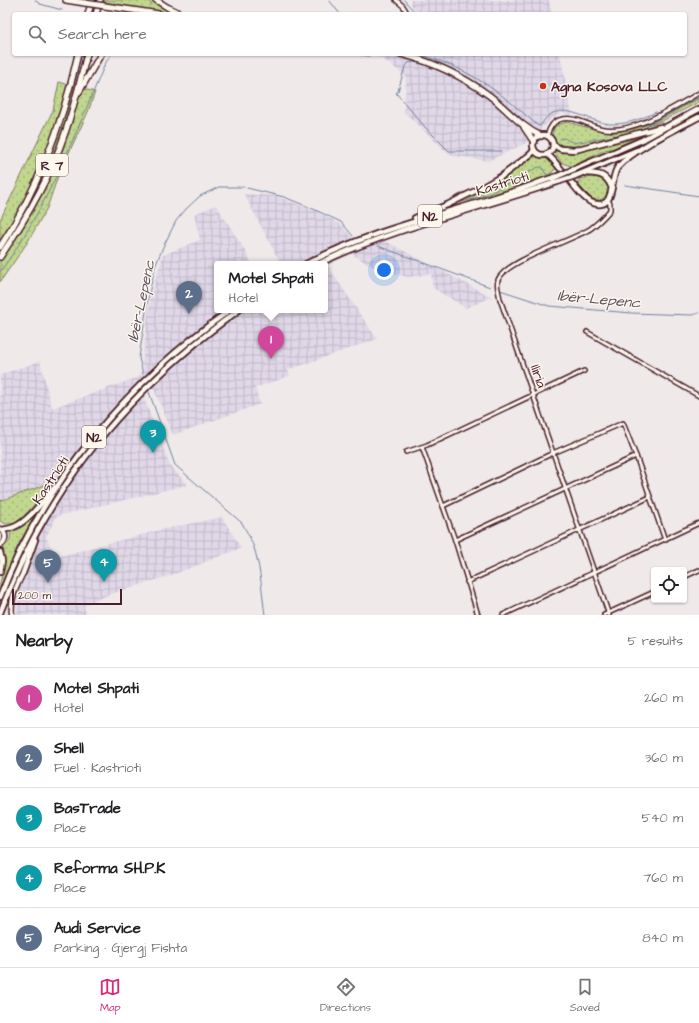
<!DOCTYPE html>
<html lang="en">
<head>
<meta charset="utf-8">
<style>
  body { margin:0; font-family:"Architects Daughter",sans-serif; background:#f2f2f2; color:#202124 }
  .controls { position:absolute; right:12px; bottom:12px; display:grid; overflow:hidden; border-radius:4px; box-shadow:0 1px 3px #0004 }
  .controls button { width:36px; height:36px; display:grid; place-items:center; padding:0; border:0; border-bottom:1px solid #e0e0e0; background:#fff; color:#202124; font:20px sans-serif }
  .scale { position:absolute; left:12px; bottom:10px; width:110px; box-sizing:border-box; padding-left:4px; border:2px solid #4a1f2b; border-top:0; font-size:11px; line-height:14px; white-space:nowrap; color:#4a1f2b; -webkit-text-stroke:3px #fbf7ec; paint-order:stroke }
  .you { position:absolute; left:384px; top:270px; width:14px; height:14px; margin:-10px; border:3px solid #fff; border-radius:50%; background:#1a73e8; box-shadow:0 0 0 6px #1a73e833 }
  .badge { display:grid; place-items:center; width:26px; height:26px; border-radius:50%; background:#db2777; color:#fff; font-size:13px; font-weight:700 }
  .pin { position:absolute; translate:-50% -33px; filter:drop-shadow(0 1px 2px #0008) }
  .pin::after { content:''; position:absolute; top:21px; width:14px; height:12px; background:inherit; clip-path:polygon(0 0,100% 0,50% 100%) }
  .popup { position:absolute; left:214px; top:261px; width:114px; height:52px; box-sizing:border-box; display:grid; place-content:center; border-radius:4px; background:#fff; filter:drop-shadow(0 1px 3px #0005); font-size:13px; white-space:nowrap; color:#757577 }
  .popup b { font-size:15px; color:#202124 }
  .popup::after { content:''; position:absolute; left:50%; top:100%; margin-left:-8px; border:8px solid transparent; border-top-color:#fff }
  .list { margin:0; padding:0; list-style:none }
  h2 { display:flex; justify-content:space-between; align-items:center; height:52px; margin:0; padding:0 16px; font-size:17px }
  h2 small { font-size:13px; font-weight:400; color:#757577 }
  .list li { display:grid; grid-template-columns:26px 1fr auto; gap:12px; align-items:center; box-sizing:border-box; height:60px; padding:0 16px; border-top:1px solid #e0e0e0 }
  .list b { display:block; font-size:15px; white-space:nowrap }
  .list p { margin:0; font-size:13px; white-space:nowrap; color:#757577 }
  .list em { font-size:13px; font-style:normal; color:#757577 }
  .icon { flex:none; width:22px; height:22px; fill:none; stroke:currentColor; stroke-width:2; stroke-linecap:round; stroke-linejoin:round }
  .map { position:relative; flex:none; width:699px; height:615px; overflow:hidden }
  .search { position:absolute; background:#fff; box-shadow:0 1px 3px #0004; left:12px; right:12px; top:12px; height:44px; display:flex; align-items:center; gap:10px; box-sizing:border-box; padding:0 14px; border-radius:4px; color:#757577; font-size:15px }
  .sheet { height:352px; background:#fff }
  nav { display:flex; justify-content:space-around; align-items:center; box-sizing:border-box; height:56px; border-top:1px solid #e0e0e0; background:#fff; font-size:11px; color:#757577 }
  nav a { display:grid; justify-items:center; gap:2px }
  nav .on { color:#db2777 }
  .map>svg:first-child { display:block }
</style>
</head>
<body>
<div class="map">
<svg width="699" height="615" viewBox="0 0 699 615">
  <defs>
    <pattern id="industrial-grid" width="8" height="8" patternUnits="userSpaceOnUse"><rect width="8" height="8" fill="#e0d8e8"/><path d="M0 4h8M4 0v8" fill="none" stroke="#c2b9c7"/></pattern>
    <pattern id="grass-dots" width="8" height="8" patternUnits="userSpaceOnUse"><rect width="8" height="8" fill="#c0d78d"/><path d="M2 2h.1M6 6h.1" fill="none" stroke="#a6b87a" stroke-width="1.8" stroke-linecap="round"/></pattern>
  </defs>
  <rect width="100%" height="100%" fill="#efe9ea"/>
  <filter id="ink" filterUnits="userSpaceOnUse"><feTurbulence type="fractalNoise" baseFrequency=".025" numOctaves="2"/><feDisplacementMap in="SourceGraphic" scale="8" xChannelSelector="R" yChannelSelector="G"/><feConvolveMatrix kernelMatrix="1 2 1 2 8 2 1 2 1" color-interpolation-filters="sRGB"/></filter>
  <g filter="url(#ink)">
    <g fill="url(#industrial-grid)">
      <polygon points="410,0 549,0 552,14 415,14"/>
      <polygon points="376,54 560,54 572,115 562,113 552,118 528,142 488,161 450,155 404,112 406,76"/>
      <polygon points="244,194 276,196 316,211 340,224 353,238 383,240 492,297 466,308 433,288 431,274 408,277 378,270 352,254 327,265 377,339 288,370 290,376 255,388 260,404 173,435 153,387 143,396 170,465 187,485 57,516 46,537 56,557 160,530 222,517 241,548 172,575 108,595 84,605 86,615 17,615 16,522 46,491 48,485 0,501 0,375 40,361 52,408 139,377 144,371 142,364 150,298 163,255 200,240 194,214 216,205 246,252 252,264 217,264 217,310 325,310 325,264 281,264"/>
    </g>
    <g fill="url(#grass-dots)" stroke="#857b5c">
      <polygon points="104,0 154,0 178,14 170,14 104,2"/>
      <polygon points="59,82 95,92 88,112 58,176 47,208 27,243 0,282 0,220 53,110"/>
      <polygon points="699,98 699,102 660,122 647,127 628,134 576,146 567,147 555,142 552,134 555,126 567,122 601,131 613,132 628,130 656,122"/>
      <polygon points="642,135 614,148 605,150 577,164 571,166 562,163 554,151 575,153 632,139"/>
      <path d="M536 155 547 157 558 170 555 169C549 181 466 201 449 205L470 197 496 182Z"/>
      <path d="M592 177C596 178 602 177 605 180 612 187 607 197 600 200L591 199 576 182H579V179Z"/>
      <path d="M48 484 46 491C40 498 22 520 15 523 10 525 4 524 0 521V501Z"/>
      <polygon points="43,504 19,543 0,591 0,583 4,566 3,548 10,541 11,530"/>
    </g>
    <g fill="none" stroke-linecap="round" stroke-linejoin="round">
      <g stroke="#70809c" stroke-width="1">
        <polyline points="35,0 40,4 62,10"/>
        <polyline points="147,0 152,5"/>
        <polyline points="329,0 340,14"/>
        <polyline points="404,0 412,9 414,14"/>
        <polyline points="354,54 369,56"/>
        <path d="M419 54C432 59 445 62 457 68 487 82 514 104 538 126L541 125C558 94 590 125 614 124 629 124 643 118 656 112"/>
        <polyline points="419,63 413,62 408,63 404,70 398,91 396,93 425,127 449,151 501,151"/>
        <polyline points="648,125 699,97"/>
        <polyline points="560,139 564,138 574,143 629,133"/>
        <polyline points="625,185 699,196"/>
        <polyline points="469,200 491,193 538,167 543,168 545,173 548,175 554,173"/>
        <polyline points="378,246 490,287"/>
        <path d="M0 272C46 210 75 135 105 64L111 54"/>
        <polyline points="500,290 549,306 631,313 692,315 699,313"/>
        <polyline points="143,374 139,358 148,298 155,267 163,247 176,221 186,209 200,196 219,187 243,187 284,197 309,207 341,222 353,236"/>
        <path d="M149 392 175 465 242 523C247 532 252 541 255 551 261 571 262 594 265 615"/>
      </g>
      <g stroke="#4a1f2b" stroke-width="6">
        <g id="minor">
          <polyline points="396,0 403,6 408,14"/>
          <path d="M547 136C549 129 552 122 559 120 574 114 590 127 604 129 636 133 672 108 699 93"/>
          <path d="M608 200 610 204V210C604 217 597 224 590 229 571 241 505 261 498 280 496 286 499 293 500 299L609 615"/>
          <polyline points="587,332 699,396"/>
          <polyline points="422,447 455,540 478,615"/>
          <polyline points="406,452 427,445 584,371"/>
          <polyline points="443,506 553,453 623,423 636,456 665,540"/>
          <polyline points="455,540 636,456"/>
          <polyline points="684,577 699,570"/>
          <polyline points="467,582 650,497"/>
          <polyline points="503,615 699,523"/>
          <polyline points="604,615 654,592"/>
        </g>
      </g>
      <g stroke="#4a1f2b" stroke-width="7">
        <g id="secondary">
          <path d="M0 529C7 533 7 541 0 545"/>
          <path d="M12 615C10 599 16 587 23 573"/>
        </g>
      </g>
      <g stroke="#4a1f2b" stroke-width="8">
        <g id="trunk">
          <circle cx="543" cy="145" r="10"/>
          <polyline points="553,145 561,149 575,150 661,127"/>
          <path d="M547 154C561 165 579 198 593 203 617 211 609 177 618 167 635 148 676 129 699 117"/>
          <polyline points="572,170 642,140 699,109"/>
          <path d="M585 173C598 174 605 173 611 186"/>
          <polyline points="575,176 637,150"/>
          <polyline points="415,218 447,205 481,188 502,176 531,154 534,150"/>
          <path d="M306 264C371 230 442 215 512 192 527 187 542 181 558 176"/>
          <path d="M318 264C395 227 479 209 560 181"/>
          <path d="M2 530C6 529 10 529 14 527 29 521 44 499 55 487"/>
          <polyline points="0,552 2,561 0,572"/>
          <polyline points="23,573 35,540"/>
          <path d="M0 597C44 481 129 381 230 310"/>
          <path d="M0 613C11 585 23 557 38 530 87 441 157 369 239 310"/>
        </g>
      </g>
      <g stroke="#4a1f2b" stroke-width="8">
        <g id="motorway">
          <polyline points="66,0 85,3"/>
          <polyline points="156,0 167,7 181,14"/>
          <polyline points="105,6 159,14"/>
          <polyline points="88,14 92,0"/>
          <polyline points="96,14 100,0"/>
          <path d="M401 54C433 62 464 77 490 96 507 109 521 127 541 136"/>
          <polyline points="79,92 101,54"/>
          <polyline points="524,127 534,142"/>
          <path d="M0 247C39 188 63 122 78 54"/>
          <path d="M0 257C26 219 50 178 65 133 74 107 80 81 87 54"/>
        </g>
      </g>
      <use href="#minor" stroke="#fbf7ec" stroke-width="3"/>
      <use href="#secondary" stroke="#fbf7ec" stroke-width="4"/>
      <use href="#trunk" stroke="#fbf7ec" stroke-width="4.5"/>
      <use href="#motorway" stroke="#fbf7ec" stroke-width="5"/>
      <g stroke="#4a1f2b" stroke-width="8" stroke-linecap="butt">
        <g id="trunk-bridge">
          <polyline points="558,176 572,170"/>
          <polyline points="560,181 575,176"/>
        </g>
      </g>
      <g stroke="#4a1f2b" stroke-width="8" stroke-linecap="butt">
        <polyline id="motorway-bridge" points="85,3 105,6"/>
      </g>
      <use href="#trunk-bridge" stroke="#fbf7ec" stroke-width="4.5"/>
      <use href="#motorway-bridge" stroke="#fbf7ec" stroke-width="5"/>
    </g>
  </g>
  <circle fill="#c8321e" stroke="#fbf7ec" stroke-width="1.5" cx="543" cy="86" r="4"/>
  <g text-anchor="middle" stroke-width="3" stroke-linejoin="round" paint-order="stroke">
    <g fill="#fbf7ec" stroke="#7f6065" stroke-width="1">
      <rect x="36" y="154" width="32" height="22" rx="3"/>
      <rect x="418" y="205" width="24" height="22" rx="3"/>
      <rect x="82" y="426" width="24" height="22" rx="3"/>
    </g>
    <g font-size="13" font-weight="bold" fill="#4a1f2b">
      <text x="52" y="170">R 7</text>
      <text x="430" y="221">N2</text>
      <text x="94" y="442">N2</text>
    </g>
    <g font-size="14" font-weight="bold" fill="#4a1f2b" stroke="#fbf7ec" text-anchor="start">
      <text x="551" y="91">Agna Kosova LLC</text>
    </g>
    <g font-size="14" fill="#4a1f2b" stroke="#fbf7ec">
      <text transform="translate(502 183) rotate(-17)" y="5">Kastrioti</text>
      <text transform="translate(539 376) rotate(71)" y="5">Iliria</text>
      <text transform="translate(50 480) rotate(-57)" y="5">Kastrioti</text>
    </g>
    <g font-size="15" font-style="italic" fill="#5d4f63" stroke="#fbf7ec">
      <text transform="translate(599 299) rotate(5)" y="5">Ibër-Lepenc</text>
      <text transform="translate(141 301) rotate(-78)" y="5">Ibër-Lepenc</text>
    </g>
  </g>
</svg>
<div class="controls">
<button><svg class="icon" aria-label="locate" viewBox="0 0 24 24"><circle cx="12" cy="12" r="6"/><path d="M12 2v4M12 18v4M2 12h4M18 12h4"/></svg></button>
</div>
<div class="scale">200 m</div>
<div class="you"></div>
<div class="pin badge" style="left:271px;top:359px;background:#d1479c">1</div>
<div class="popup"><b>Motel Shpati</b>Hotel</div>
<div class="pin badge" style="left:189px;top:314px;background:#5c6f8a">2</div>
<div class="pin badge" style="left:153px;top:453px;background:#0f9aa8">3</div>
<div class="pin badge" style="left:104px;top:582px;background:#0f9aa8">4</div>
<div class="pin badge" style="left:48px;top:583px;background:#5c6f8a">5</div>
<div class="search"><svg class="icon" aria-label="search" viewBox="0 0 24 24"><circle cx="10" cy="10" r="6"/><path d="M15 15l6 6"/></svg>Search here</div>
</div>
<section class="sheet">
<h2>Nearby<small>5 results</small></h2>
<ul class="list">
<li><span class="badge" style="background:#d1479c">1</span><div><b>Motel Shpati</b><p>Hotel</p></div><em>260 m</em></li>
<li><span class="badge" style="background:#5c6f8a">2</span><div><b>Shell</b><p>Fuel · Kastrioti</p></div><em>360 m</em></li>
<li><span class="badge" style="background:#0f9aa8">3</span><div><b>BasTrade</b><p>Place</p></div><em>540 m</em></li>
<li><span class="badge" style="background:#0f9aa8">4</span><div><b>Reforma SH.P.K</b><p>Place</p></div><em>760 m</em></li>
<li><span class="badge" style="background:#5c6f8a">5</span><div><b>Audi Service</b><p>Parking · Gjergj Fishta</p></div><em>840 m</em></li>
</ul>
</section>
<nav>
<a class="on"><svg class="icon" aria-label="map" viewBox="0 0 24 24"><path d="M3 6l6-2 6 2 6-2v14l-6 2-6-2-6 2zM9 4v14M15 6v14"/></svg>Map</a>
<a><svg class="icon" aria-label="directions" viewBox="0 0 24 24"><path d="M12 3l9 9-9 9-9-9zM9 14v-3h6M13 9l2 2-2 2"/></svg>Directions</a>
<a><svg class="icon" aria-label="saved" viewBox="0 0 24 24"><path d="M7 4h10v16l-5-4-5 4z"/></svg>Saved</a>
</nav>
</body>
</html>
